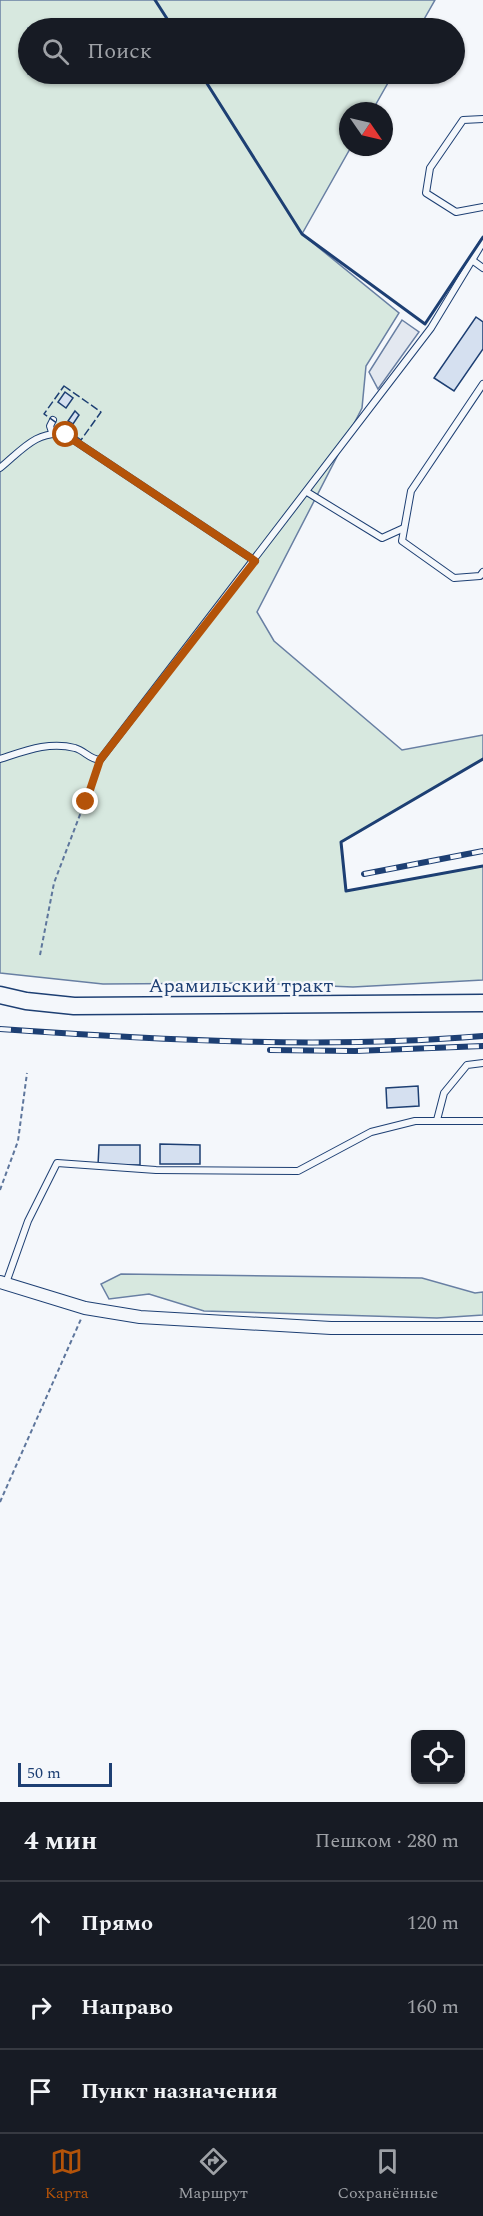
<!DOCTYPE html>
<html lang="ru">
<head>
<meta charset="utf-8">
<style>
  body { margin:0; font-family:Spectral,serif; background:#242831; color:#f1f3f6 }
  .controls { position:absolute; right:18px; bottom:18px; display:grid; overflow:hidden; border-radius:12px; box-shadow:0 2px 4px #0004 }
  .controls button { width:54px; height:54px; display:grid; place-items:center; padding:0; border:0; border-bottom:2px solid #363941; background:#171b24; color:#f1f3f6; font:30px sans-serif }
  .compass { position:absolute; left:339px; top:102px; width:54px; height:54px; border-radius:50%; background:#171b24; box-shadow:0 2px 4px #0004; rotate:124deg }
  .scale { position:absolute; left:18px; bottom:15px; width:94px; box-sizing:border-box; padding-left:6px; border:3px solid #1d3f73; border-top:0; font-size:16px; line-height:21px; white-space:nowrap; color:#1d3f73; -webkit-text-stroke:4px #f4f7fb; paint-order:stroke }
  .stop { position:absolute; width:18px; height:18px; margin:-14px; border:4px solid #b45309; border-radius:50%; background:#fff }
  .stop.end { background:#b45309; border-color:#fff; box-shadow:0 2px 6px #0008 }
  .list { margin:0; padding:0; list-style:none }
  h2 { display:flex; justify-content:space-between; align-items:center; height:78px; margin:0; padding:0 24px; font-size:26px }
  h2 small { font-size:20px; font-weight:400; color:#9ea1a6 }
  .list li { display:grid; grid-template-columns:39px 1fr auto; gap:18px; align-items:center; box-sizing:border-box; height:84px; padding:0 24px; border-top:2px solid #363941 }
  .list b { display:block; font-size:22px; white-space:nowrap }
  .list em { font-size:20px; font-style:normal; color:#9ea1a6 }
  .icon { flex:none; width:33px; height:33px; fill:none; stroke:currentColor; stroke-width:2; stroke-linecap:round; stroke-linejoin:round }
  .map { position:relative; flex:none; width:483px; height:1802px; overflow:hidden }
  .search { position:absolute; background:#171b24; box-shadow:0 2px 4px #0004; left:18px; right:18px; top:18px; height:66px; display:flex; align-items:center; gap:15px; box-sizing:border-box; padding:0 21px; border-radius:33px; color:#9ea1a6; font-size:22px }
  .sheet { height:330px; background:#171b24 }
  nav { display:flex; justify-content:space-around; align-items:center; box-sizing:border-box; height:84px; border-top:2px solid #363941; background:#171b24; font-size:16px; color:#9ea1a6 }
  nav a { display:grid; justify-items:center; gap:3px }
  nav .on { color:#b45309 }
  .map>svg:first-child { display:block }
</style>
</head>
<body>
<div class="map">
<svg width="483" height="1802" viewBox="0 0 483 1802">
  <rect width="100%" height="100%" fill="#f4f7fb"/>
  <g fill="#d7e8df" stroke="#687fa3" stroke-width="1.5">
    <polygon points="0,0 435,0 419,28 28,28 28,74 393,74 372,111 348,111 348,147 351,147 302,234 399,313 366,366 362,408 257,612 274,641 402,750 483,735 483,759 341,842 346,891 483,866 483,980 353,987 253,983 103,984 0,973"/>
    <polygon points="121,1274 422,1278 475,1293 483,1292 483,1315 437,1318 204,1311 149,1294 109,1299 101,1284"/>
  </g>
  <polygon fill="#e3e8f0" stroke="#687fa3" stroke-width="1.5" points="402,320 419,332 378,389 369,372"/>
  <g fill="#d5e0f0" stroke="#1d3f73" stroke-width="1.5">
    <polygon points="476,317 483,322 483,349 454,391 434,378"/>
    <polygon points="65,392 73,398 66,408 58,402"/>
    <polygon points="75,411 79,415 73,424 68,421"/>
    <polygon points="418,1086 419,1106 387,1108 386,1088"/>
    <polygon points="160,1144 200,1145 200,1164 160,1164"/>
    <polygon points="99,1145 140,1145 140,1165 98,1165"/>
  </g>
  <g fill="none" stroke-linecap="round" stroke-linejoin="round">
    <g stroke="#1d3f73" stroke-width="8">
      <g id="service">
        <polyline points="483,119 463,120 430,168 426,193 456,212 483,207"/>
        <polyline points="472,260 483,268"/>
        <polyline points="483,384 411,491 402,541 454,578 480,576 483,572"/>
        <polyline points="52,432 50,426 53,420"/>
        <path d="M0 468C21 451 37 429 66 435L255 561"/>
        <polyline points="307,492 382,538 404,528"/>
        <path d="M0 759C25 751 49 741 75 748 85 751 89 759 100 760L431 328 483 242"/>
        <polyline points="437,1120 444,1093 467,1065 483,1063"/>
        <polyline points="6,1283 28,1221 57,1163 156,1170 298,1171 371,1132 415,1121 483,1121"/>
      </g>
    </g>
    <g stroke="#1d3f73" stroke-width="14">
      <polyline id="minor" points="0,1282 85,1308 140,1317 331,1328 483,1328"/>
    </g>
    <g stroke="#1d3f73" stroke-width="19">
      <polyline id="secondary" points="0,995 26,1001 74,1006 483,1003"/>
    </g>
    <g stroke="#5e769c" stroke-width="2" stroke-dasharray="4.5 3" stroke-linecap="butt">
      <polyline points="40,955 54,883 97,770"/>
      <polyline points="0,1190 18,1141 27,1073"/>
      <polyline points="0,1502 81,1319"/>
    </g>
    <use href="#service" stroke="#f4f7fb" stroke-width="6"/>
    <use href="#minor" stroke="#f4f7fb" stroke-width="12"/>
    <use href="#secondary" stroke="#f4f7fb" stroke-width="16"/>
    <g stroke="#1d3f73" stroke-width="6">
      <g id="rail">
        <polyline points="364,874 483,851"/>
        <path d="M0 1029C160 1040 323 1049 483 1036"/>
        <polyline points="270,1050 355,1051 483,1046"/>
      </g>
    </g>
    <use href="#rail" stroke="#f4f7fb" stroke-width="4" stroke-dasharray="11" stroke-linecap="butt"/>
    <polygon stroke="#1d3f73" stroke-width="1.5" stroke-dasharray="8 3" stroke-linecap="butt" points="64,386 101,412 81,440 44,414"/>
    <g stroke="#1d3f73" stroke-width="3">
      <polyline points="155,0 173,28"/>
      <polyline points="201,74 302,234 425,324 483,237"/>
      <polyline points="483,759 341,842 346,891 483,866"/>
    </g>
  </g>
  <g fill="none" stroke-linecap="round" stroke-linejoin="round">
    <polyline stroke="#b45309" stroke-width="8" points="66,435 255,561 100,760 86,802"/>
  </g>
  <g text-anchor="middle" stroke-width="4.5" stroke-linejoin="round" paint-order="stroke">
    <g font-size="20" fill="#1d3f73" stroke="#f4f7fb">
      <text x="241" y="992">Арамильский тракт</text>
    </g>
  </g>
</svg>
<div class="controls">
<button><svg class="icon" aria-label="locate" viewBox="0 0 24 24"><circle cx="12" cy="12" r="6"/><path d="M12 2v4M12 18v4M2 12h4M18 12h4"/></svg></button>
</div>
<svg class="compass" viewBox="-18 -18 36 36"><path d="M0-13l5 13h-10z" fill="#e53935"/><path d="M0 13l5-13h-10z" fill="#9ea1a6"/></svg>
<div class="scale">50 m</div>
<div class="stop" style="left:66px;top:435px"></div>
<div class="stop end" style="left:86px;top:802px"></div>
<div class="search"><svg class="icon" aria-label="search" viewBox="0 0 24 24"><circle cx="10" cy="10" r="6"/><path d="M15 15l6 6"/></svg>Поиск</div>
</div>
<section class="sheet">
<h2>4 мин<small>Пешком · 280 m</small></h2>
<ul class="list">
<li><svg class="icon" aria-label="ahead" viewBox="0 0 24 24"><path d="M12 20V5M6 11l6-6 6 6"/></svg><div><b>Прямо</b></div><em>120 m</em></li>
<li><svg class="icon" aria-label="right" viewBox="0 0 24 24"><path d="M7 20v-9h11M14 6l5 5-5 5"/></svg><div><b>Направо</b></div><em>160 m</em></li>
<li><svg class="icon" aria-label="arrive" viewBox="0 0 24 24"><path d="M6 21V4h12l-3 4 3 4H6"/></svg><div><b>Пункт назначения</b></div></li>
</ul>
</section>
<nav>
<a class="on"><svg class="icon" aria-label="map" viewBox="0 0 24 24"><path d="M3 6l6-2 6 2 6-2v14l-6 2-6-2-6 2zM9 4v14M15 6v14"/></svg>Карта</a>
<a><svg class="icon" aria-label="directions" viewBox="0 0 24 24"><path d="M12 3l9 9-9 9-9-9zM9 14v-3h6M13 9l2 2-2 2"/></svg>Маршрут</a>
<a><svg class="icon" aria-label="saved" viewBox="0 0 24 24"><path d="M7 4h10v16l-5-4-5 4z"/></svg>Сохранённые</a>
</nav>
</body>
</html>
